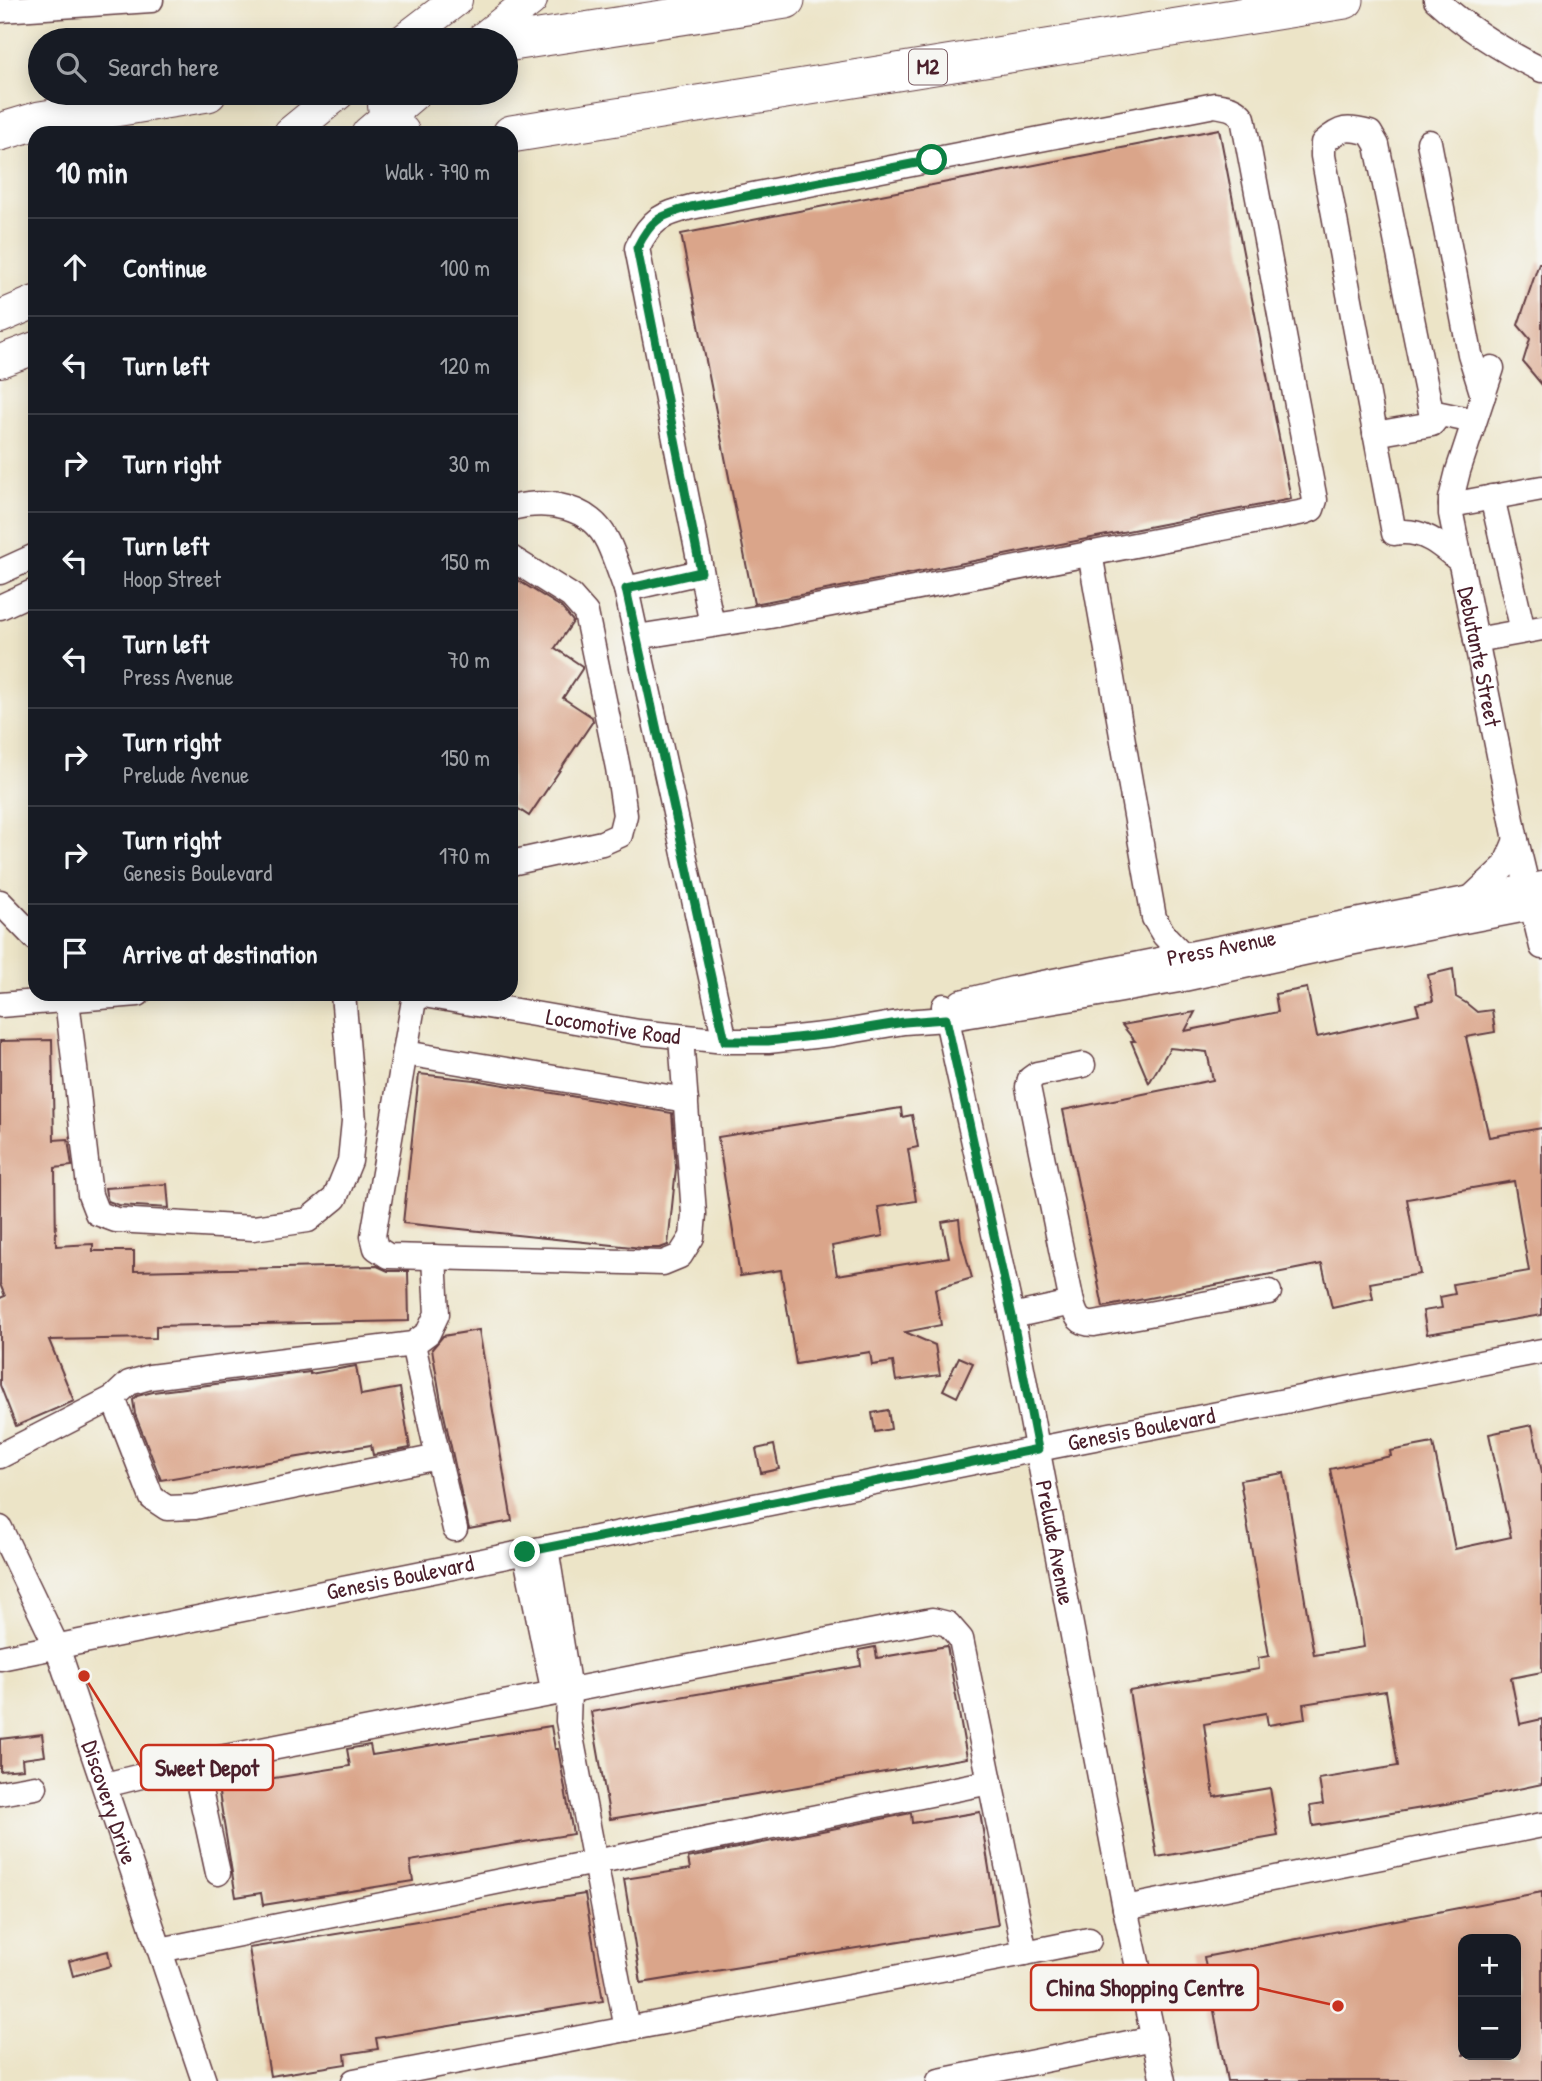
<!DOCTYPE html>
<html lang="en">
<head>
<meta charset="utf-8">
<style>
  body { margin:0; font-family:"Patrick Hand",sans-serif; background:#242831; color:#f1f3f6 }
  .controls { position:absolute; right:21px; bottom:21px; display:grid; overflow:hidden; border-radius:14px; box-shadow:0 4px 18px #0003 }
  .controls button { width:63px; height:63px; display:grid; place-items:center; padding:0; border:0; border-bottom:2px solid #363941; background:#171b24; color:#f1f3f6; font:35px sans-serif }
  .stop { position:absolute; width:21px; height:21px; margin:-16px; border:5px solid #0b8043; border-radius:50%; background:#fff }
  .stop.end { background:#0b8043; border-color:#fff; box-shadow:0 2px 7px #0008 }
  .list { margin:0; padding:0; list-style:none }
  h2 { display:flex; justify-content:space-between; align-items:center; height:91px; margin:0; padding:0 28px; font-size:30px }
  h2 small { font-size:23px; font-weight:400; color:#9ea1a6 }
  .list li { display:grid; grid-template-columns:46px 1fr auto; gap:21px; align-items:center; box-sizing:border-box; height:98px; padding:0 28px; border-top:2px solid #363941 }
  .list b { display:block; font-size:26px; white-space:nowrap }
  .list p { margin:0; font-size:23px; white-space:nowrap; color:#9ea1a6 }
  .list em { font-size:23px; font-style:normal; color:#9ea1a6 }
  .icon { flex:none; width:38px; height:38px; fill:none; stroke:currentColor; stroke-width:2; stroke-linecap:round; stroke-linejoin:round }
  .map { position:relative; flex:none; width:1542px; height:2081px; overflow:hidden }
  .search { position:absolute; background:#171b24; box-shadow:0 4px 18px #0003; left:28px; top:28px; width:490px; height:77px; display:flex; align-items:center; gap:18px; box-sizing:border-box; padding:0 24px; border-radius:38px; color:#9ea1a6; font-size:26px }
  .panel { position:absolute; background:#171b24; box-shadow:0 4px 18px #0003; left:28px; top:126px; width:490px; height:875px; border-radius:21px }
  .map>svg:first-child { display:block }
</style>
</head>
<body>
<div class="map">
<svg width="1542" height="2081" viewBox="0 0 1542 2081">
  <rect width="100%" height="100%" fill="#f6f6f2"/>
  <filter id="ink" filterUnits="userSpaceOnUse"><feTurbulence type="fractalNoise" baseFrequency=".0143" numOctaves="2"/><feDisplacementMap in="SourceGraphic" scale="14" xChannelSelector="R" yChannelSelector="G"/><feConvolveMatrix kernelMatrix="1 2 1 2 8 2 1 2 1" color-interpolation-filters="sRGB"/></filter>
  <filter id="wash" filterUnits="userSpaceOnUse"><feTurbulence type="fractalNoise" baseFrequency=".00686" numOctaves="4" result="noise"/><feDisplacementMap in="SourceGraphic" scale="28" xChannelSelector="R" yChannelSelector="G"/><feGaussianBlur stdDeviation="1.57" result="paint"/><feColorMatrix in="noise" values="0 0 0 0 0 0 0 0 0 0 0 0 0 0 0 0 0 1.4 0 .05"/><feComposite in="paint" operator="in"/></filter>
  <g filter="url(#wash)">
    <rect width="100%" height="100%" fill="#ece4c7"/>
    <g id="blocks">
      <g fill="#daa58a" fill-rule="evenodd">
        <polygon points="1219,129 1291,499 754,604 681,234"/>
        <polygon points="1539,263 1542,263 1542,385 1523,362 1530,339 1518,325"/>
        <polygon points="511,576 561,607 572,620 573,622 555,648 582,666 582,669 563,698 592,717 593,721 529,816 511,804"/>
        <polygon points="1453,969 1456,997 1466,1003 1477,1012 1492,1010 1495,1032 1466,1037 1489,1137 1542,1128 1542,1315 1427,1334 1423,1311 1442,1308 1440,1297 1455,1294 1453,1284 1529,1271 1514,1181 1407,1199 1420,1274 1370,1283 1373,1299 1332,1308 1322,1264 1103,1307 1063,1110 1213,1080 1207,1052 1170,1048 1149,1083 1131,1041 1135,1041 1122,1025 1195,1012 1185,1031 1278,1012 1275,994 1307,988 1317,1037 1419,1014 1416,1004 1433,1001 1428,975"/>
        <polygon points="52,1040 54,1140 68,1139 72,1166 55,1168 56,1246 93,1244 93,1251 134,1251 134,1271 377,1266 388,1271 408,1271 409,1321 156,1326 156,1338 49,1340 74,1401 16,1426 0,1385 0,1298 5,1296 0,1284 0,1041"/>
        <polygon points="419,1074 474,1080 672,1113 676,1168 668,1245 660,1248 642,1248 403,1223"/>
        <polygon points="901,1108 902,1117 912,1115 918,1147 908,1149 916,1201 878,1207 883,1236 832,1246 837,1275 949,1257 942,1222 959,1219 961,1238 972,1278 935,1289 941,1325 905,1332 935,1345 940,1375 896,1381 893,1362 872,1365 870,1352 796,1364 781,1270 740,1276 718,1137"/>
        <polygon points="167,1184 169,1208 119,1205 108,1201 106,1194 105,1188"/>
        <polygon points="479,1330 512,1521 469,1529 441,1401 432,1349 443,1336"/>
        <polygon points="959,1357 973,1363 957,1397 943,1390"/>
        <polygon points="356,1366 361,1395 400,1388 410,1448 373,1455 371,1445 161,1480 135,1414 133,1400 137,1396 153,1392 310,1372 310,1374"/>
        <polygon points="888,1410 891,1429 875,1432 872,1413"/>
        <polygon points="1532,1425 1542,1472 1542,1672 1511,1678 1520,1724 1542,1719 1542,1784 1446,1804 1313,1826 1310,1806 1323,1804 1319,1779 1398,1766 1386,1691 1303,1704 1305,1719 1268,1725 1266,1713 1204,1724 1214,1797 1270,1788 1278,1836 1157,1857 1129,1691 1259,1669 1258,1658 1269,1656 1240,1480 1284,1473 1314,1655 1364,1647 1360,1617 1330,1469 1391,1456 1390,1451 1433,1443 1455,1549 1511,1537 1489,1434"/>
        <polygon points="774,1445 779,1469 761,1473 756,1449"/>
        <polygon points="947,1646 967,1758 610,1819 591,1712 861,1666 859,1650 875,1647 877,1658"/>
        <polygon points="551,1726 555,1749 558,1749 573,1834 410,1861 413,1881 263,1905 261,1893 236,1897 218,1787 350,1766 347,1749 370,1745 372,1755"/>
        <polygon points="42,1734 45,1756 22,1759 23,1769 0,1771 0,1739"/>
        <polygon points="980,1812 998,1925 641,1983 624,1879 690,1869 688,1858 911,1813 912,1823"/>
        <path d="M1542 1892V2081H1227L1204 1957ZM1463 1939H1516V2055H1463Z"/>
        <polygon points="585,1894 603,2001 376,2038 378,2049 345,2054 346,2064 270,2076 249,1948"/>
        <polygon points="108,1951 111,1966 73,1976 69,1961"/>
      </g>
    </g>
  </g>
  <g filter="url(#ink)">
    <use href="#blocks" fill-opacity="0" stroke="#623d42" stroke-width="2"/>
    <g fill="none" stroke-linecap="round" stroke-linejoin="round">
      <g stroke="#623d42" stroke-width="27">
        <g id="minor">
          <path d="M1436 0C1468 29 1503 51 1542 70"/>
          <polyline points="0,10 151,0"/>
          <polyline points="1429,142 1470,354 1483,396"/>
          <path id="s1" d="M1492 368 1458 471 1451 499V514L1516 840 1542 947"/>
          <polyline points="1375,434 1432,424 1436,419 1437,414"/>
          <polyline points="1492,497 1523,631"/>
          <polyline points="1451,505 1542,488"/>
          <path d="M511 508C547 499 590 505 608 542 615 557 620 573 626 589L725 1041"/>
          <polyline points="1090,553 1154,918 1164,935 1183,955"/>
          <polyline points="511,558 571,596 586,613 618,768 625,815 620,835 602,843 511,863"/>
          <path d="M1461 562C1440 544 1422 528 1394 533L1323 156V143C1341 127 1347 127 1370 133L1377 145 1431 412 1474 421"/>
          <polyline points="0,572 35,556"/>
          <polyline points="626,589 701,572"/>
          <polyline points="0,607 35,591"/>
          <path d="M637 637 770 616 1304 512 1312 509 1315 500 1310 474 1243 118C1236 108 1227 107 1215 105L691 207C661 215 651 219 637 248L712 625"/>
          <polyline points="1476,640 1542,628"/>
          <polyline points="1473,896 1505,866 1516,840"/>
          <polyline points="0,902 35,938"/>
          <polyline points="415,994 373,1236 376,1248 388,1256 663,1263 680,1256 692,1237 694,1214 681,1037"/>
          <path id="s2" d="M418 994 639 1032 725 1041H768L832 1034 904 1022 946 1019 1105 993 1179 980 1350 943 1542 906"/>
          <polyline points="67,1000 90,1195 97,1213 116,1220 253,1228 308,1220 335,1198 350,1161 354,1121 343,994"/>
          <path id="s3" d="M961 1002 1013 989 1542 884"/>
          <polyline points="0,1005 138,994"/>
          <path id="s4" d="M944 1006 1012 1316 1125 1908 1163 2081"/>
          <polyline points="405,1053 686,1100"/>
          <polyline points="434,1257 437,1314 428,1333 413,1344 150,1377 129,1383 113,1398 152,1498 167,1508 195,1507 438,1457 455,1529"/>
          <path d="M1072 1303C1076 1317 1079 1324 1094 1324L1269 1292"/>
          <polyline points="1012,1316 1072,1303 1028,1087 1030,1079 1037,1074 1083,1065"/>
          <polyline points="413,1344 438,1457"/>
          <polyline points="0,1456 113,1398"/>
          <path id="s5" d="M0 1528 57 1647 204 2081"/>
          <polyline points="546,1548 569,1690 568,1721 627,2029"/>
          <polyline points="525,1552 553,1689"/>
          <path id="s6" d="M0 1658 1038 1449 1542 1351"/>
          <polyline points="194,1763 218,1873"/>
          <polyline points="105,1785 194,1763 932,1620 948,1624 961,1639 1025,1953 1089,1940"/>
          <polyline points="0,1793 35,1787"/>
          <polyline points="1125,1908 1542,1825"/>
          <polyline points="160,1950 990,1782"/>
          <polyline points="354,2081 1025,1953"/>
          <polyline points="939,2081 1154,2038"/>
        </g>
      </g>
      <g stroke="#623d42" stroke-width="34">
        <g id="major">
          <polyline points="404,40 456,0"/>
          <polyline points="481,40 531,0"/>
          <polyline points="290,133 339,93"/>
          <polyline points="368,133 415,93"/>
          <polyline points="0,317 35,302"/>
          <polyline points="0,361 35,348"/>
        </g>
      </g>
      <g stroke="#623d42" stroke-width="39">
        <g id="highway">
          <polyline points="506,43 786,0"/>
          <path d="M387 93C385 109 388 123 401 133"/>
          <polyline points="0,132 40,120 208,93"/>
          <polyline points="511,134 1345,0"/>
        </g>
      </g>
      <use href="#minor" stroke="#fff" stroke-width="24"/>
      <use href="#major" stroke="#fff" stroke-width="32"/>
      <use href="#highway" stroke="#fff" stroke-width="37"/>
    </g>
  </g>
  <g fill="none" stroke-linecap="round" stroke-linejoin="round" filter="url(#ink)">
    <path stroke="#0b8043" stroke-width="9" d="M525 1552 1038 1449 1012 1316 946 1019 904 1022 832 1034 768 1041H725L626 589 701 572 637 248C651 219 661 215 691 207L932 160"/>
  </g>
  <g text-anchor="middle" stroke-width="5" stroke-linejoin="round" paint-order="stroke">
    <rect fill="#f6f6f2" stroke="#7e6067" stroke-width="2" x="909" y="49.5" width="38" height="35" rx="5"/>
    <g font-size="21" font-weight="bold" fill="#4a1f2b">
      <text x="928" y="74">M2</text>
    </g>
    <g font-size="23" fill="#4a1f2b" stroke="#f6f6f2">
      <text dy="8" stroke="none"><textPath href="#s1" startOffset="298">Debutante Street</textPath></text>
      <text dy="8" stroke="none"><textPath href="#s3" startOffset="266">Press Avenue</textPath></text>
      <text dy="8" stroke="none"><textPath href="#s2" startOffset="198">Locomotive Road</textPath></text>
      <text dy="8" stroke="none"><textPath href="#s6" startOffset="1164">Genesis Boulevard</textPath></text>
      <text dy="8" stroke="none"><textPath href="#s4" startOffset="548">Prelude Avenue</textPath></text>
      <text dy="8" stroke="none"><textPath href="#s6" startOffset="408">Genesis Boulevard</textPath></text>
      <text dy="8" stroke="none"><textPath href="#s5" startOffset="296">Discovery Drive</textPath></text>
    </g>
  </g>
  <path fill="none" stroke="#c8321e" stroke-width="2.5" d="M84 1676L141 1767M1338 2006L1258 1988"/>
  <g fill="#c8321e" stroke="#f6f6f2" stroke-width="2.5">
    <circle cx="84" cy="1676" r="7"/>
    <circle cx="1338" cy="2006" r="7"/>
  </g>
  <g fill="#f6f6f2" stroke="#c8321e" stroke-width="2.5">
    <rect x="141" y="1745" width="132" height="45" rx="7"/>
    <rect x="1031" y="1965" width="227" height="45" rx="7"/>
  </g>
  <g font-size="24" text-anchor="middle" font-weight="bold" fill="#4a1f2b">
    <text x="207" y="1776">Sweet Depot</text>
    <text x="1145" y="1996">China Shopping Centre</text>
  </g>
</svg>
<div class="controls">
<button>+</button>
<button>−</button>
</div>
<div class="stop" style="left:932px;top:160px"></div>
<div class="stop end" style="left:525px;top:1552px"></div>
<div class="search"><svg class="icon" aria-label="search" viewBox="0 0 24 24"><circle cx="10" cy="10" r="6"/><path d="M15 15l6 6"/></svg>Search here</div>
<section class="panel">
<h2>10 min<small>Walk · 790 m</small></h2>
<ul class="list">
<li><svg class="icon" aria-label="ahead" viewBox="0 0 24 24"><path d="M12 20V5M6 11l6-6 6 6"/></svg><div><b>Continue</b></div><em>100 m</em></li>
<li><svg class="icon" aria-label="left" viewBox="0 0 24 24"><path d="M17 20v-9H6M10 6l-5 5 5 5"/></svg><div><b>Turn left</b></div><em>120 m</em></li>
<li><svg class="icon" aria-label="right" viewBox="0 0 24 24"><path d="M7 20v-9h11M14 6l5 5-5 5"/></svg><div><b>Turn right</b></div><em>30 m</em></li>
<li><svg class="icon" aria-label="left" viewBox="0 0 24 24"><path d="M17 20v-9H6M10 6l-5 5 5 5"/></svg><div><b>Turn left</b><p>Hoop Street</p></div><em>150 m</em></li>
<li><svg class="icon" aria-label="left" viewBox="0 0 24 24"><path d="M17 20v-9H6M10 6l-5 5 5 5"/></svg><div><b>Turn left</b><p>Press Avenue</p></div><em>70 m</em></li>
<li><svg class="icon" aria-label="right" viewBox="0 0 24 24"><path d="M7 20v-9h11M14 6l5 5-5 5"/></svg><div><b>Turn right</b><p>Prelude Avenue</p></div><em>150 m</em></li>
<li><svg class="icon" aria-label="right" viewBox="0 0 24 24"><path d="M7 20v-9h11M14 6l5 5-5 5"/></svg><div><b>Turn right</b><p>Genesis Boulevard</p></div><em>170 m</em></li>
<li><svg class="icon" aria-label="arrive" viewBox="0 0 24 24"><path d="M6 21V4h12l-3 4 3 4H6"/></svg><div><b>Arrive at destination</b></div></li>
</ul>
</section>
</div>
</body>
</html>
